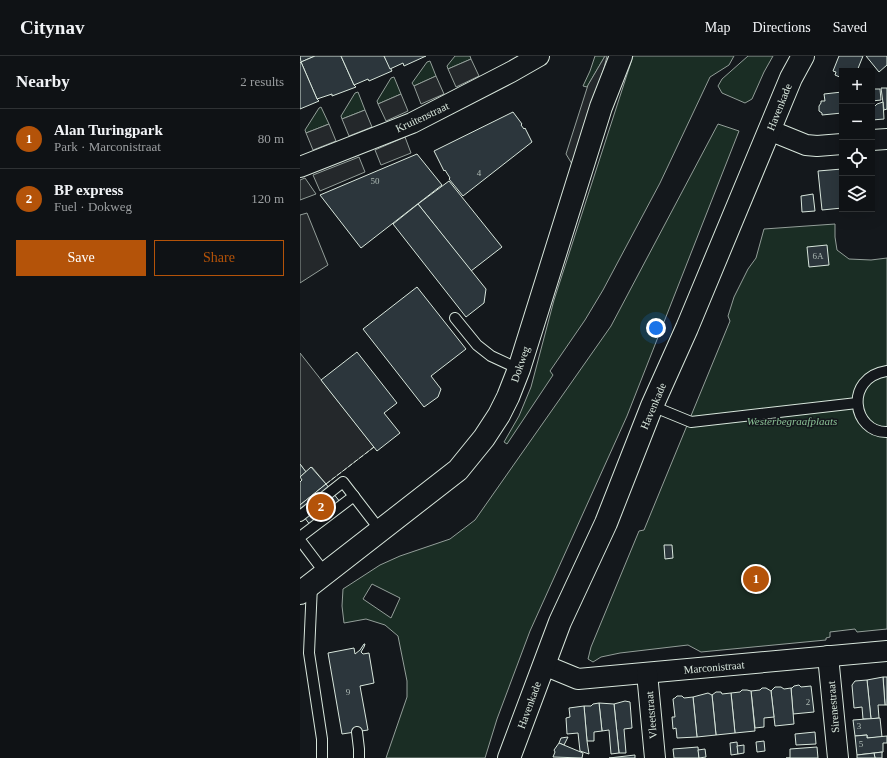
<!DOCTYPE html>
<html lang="en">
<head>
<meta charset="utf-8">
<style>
  body { margin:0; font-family:"Times New Roman",serif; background:#1d2022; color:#f1f3f6 }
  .controls { position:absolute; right:12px; top:12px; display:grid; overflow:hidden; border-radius:0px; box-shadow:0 4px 16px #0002 }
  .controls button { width:36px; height:36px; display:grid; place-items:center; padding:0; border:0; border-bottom:1px solid #2f3234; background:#0f1215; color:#f1f3f6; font:20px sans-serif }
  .you { position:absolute; left:356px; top:272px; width:14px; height:14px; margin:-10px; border:3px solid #fff; border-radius:50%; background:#1a73e8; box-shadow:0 0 0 6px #1a73e833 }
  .badge { display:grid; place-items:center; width:26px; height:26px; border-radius:50%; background:#b45309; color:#fff; font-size:13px; font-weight:700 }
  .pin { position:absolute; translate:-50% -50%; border:2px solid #fff; box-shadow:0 1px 4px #0006 }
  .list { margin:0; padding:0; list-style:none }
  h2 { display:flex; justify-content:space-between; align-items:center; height:52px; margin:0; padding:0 16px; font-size:17px }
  h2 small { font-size:13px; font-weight:400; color:#9b9ea0 }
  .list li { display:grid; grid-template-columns:26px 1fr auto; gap:12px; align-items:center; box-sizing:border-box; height:60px; padding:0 16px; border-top:1px solid #2f3234 }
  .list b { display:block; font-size:15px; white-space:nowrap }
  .list p { margin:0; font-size:13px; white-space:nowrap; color:#9b9ea0 }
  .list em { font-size:13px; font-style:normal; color:#9b9ea0 }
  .actions { display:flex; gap:8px; padding:12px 16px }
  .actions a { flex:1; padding:9px 0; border:1px solid #b45309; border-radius:0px; text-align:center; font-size:14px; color:#b45309 }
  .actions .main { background:#b45309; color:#fff }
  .icon { flex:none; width:22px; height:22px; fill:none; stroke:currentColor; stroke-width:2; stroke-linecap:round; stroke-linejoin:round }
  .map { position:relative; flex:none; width:587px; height:702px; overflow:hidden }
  header { display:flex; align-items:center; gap:24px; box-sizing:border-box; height:56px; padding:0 20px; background:#0f1215; border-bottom:1px solid #2f3234 }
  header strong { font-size:19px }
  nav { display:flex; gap:22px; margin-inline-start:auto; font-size:14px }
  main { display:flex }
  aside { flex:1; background:#0f1215 }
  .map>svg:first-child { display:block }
</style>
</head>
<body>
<header>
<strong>Citynav</strong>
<nav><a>Map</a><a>Directions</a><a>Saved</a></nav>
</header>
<main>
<aside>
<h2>Nearby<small>2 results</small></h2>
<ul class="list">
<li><span class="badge">1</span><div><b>Alan Turingpark</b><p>Park · Marconistraat</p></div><em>80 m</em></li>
<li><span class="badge">2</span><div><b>BP express</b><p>Fuel · Dokweg</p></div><em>120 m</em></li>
</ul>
<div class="actions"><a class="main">Save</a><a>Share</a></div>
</aside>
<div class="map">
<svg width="587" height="702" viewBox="0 0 587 702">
  <rect width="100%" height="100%" fill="#14181c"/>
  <g fill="#1a2d24" stroke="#939e99" fill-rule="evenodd">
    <polygon points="155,0 170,0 171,3 148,13 147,10"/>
    <polygon points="295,0 305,0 287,31 283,30 290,15"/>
    <polygon points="333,0 434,0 429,9 410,21 360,127 303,234 285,264 250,315 253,319 207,388 204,386 219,360 231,331 254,244"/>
    <polygon points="448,0 473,0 464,16 452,43 445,47 422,37 418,30 422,23"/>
    <polygon points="130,5 136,20 114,30 112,27 127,6"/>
    <polygon points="94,21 101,38 78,48 77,45 91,22"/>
    <polygon points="58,36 65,54 42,63 41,60 55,37"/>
    <polygon points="21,51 29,68 6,77 5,74 19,52"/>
    <path d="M418 68 439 75 327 360 230 575 197 663 185 702H86L107 641V625L98 580 85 569 66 563 44 567 42 550 43 533 80 509 100 500 150 483 175 464 311 270ZM72 528 100 542 91 562 63 543Z"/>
    <polygon points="535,168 535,181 537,194 549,203 571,204 587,202 587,573 557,576 555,573 530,576 530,581 526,582 526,584 401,596 388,589 320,597 301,601 293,606 288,603 291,591 339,475 344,474 430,265 428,260 434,241 448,213 456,202 464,173"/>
  </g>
  <g fill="#24282b" stroke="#939e99">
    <polygon points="305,0 307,0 304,12 272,108 266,98 288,29"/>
    <polygon points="171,3 179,20 156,31 148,13"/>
    <polygon points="136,20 144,38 121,48 114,30"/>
    <polygon points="101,38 108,55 86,65 78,48"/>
    <polygon points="65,54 72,71 49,80 42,63"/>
    <polygon points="29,68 36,85 13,94 6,77"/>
    <polygon points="105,81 111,97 81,109 75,94"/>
    <polygon points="59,101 65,116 20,135 13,119"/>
    <polygon points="5,122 16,138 0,144 0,124"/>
    <polygon points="7,157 28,209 0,227 0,159"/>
    <polygon points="0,297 74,391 26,428 12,411 6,416 0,408"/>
  </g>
  <g fill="#2c363c" stroke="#d8e6dc">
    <polygon points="0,0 15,0 1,6"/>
    <polygon points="15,0 41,0 54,29 56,31 32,40 32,38 17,43 1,6"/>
    <polygon points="41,0 84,0 92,15 69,25 68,23 54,29"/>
    <polygon points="84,0 126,0 104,10 103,7 90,13"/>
    <polygon points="539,0 563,0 557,15 542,15 542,22 535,19 536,16 533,15"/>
    <polygon points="566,0 587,0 587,9 579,16"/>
    <polygon points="1,6 17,43 19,45 0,53 0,7"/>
    <polygon points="581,32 587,32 587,53 584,54"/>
    <polygon points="572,33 580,33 581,44 572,45"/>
    <polygon points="542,36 542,57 522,59 522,57 519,55 519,50 521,47 521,45 525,45 524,38"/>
    <polygon points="583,46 584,63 572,64 573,52 577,48"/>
    <polygon points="213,56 222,68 221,69 224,73 225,72 232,86 163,140 149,123 150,122 145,114 144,115 134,95"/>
    <polygon points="117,98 142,129 61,192 20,139"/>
    <polygon points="542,113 542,152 522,154 518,115"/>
    <polygon points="149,125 202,191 171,215 118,148"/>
    <polygon points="513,138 515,155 502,156 501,140"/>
    <polygon points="118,148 186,233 184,247 166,261 93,168"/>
    <polygon points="527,189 529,209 509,211 507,191"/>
    <polygon points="117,231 166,293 131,320 141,333 138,341 124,351 63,273"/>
    <polygon points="57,296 97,347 84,357 100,377 77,395 21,324"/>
    <polygon points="0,408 6,416 0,421"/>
    <polygon points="11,411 26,428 0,449 0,426 2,424 0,421"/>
    <polygon points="26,428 44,451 15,475 0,456 0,449"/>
    <polygon points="364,489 372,489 373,502 365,503"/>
    <polygon points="64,588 65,588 64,591 61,596 63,598 69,597 74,627 60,630 68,674 42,678 28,597 54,592 55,598 60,594"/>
    <polygon points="583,621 587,621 587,649 585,649"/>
    <polygon points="583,621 585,649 578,649 579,662 571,663 567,624"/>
    <polygon points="567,624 571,663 563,663 562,651 554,652 552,629 555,625"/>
    <polygon points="499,629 501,631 511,630 514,656 493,658 491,632 492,632 494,630"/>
    <polygon points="475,631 481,631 484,633 491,632 494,668 475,670 471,635"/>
    <polygon points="462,632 466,632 471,635 474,661 464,662 464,671 455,672 451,635 460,634"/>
    <polygon points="442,634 447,634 451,635 455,675 435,677 431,637 440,636"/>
    <polygon points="416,636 421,636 422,638 431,637 435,677 416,679 412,639"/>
    <polygon points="408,637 412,639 416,679 397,681 393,641"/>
    <polygon points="377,640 382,640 384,642 393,641 397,681 377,682 376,672 373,673 372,661 375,661 373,643 375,642"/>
    <polygon points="325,645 330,646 332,672 324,673 326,697 319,697 314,648"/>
    <polygon points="299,647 314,648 319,697 311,698 309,674 302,675"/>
    <polygon points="299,647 302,675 294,676 294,685 287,685 284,650 291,650 293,648"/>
    <polygon points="284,650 287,685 289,698 280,695 278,677 267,678 266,662 270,661 269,652"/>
    <polygon points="580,662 582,681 567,682 567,679 555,680 553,664"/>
    <polygon points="515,676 516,688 496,689 495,678"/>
    <polygon points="567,679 567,682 587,680 587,687 583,687 583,696 557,699 555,680"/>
    <polygon points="268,681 264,689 259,687 261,682"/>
    <polygon points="464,685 465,695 457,696 456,686"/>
    <polygon points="437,686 438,698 431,699 430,687"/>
    <polygon points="259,687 283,697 282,702 253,701 255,696 254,694"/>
    <polygon points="444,689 444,697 438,698 437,690"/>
    <polygon points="398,691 399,702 374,702 373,693"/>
    <polygon points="517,691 518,702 486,702 490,702 490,693"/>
    <polygon points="405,693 406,701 399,702 398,694"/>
    <polygon points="582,696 582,702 575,702 574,697"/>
    <polygon points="574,697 575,702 557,702 557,699"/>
    <polygon points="335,699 335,702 309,702"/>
  </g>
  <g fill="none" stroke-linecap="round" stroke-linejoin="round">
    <g stroke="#d8e6dc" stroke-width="12">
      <g id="lane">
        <polyline points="155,262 177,289 191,300 219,313"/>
        <path d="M587 315C543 322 553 377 587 376"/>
        <polyline points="352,350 391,366 557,347"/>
        <polyline points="0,460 43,426 80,474"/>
        <polyline points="0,481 54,440"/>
        <polyline points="0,484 25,517"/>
        <polyline points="12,529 9,597 22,683 22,702"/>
        <polyline points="57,676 59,693 59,702"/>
      </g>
    </g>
    <g stroke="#d8e6dc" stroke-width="22">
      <g id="street">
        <polyline points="469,74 506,89 517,90 542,88"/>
        <polyline points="572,84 587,83"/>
        <polyline points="0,111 112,67 211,16 239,0"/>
        <polyline points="528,600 538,702"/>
        <polyline points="244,609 278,623 587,595"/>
        <polyline points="347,617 355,702"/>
      </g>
    </g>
    <g stroke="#d8e6dc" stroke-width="24">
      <g id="secondary">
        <polyline points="0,537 158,414 184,382 199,359 208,341 219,313 301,51 321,0"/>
        <polyline points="209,702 260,566 306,467 352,350 387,272 491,22 503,0"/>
      </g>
    </g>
    <use href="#lane" stroke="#14181c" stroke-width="10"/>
    <use href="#street" stroke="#14181c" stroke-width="20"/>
    <use href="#secondary" stroke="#14181c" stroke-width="22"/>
    <polyline stroke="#d8e6dc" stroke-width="1" stroke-dasharray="5 2" stroke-linecap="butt" points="26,428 74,391"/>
  </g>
  <g text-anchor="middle" stroke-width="3" stroke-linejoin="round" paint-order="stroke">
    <g font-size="9" fill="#adbab4">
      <text x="179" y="120">4</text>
      <text x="75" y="128">50</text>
      <text x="518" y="203">6A</text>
      <text x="48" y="639">9</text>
      <text x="508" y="649">2</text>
      <text x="559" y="673">3</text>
      <text x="561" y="691">5</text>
    </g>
    <g font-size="11" fill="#d8e6dc" stroke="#14181c">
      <text transform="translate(479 51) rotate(-68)" y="4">Havenkade</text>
      <text transform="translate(122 61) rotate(-25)" y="4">Kruitenstraat</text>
      <text transform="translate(220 308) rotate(-71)" y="4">Dokweg</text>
      <text transform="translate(353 350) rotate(-67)" y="4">Havenkade</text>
      <text transform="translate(414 611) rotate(-5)" y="4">Marconistraat</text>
      <text transform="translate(229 649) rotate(-70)" y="4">Havenkade</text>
      <text transform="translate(533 651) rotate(-95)" y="4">Sirenestraat</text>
      <text transform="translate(351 659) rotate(-95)" y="4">Vleetstraat</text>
    </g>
    <g font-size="11" font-style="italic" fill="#8ac095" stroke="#14181c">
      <text x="492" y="369">Westerbegraafplaats</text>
    </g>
  </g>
</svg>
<div class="controls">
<button>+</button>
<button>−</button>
<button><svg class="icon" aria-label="locate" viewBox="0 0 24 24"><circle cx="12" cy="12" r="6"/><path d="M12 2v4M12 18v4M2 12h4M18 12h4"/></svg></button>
<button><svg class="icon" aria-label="layers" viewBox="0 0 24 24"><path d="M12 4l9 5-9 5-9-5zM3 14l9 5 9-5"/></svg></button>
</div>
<div class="you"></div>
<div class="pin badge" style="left:456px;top:523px">1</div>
<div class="pin badge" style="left:21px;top:451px">2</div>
</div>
</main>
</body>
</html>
